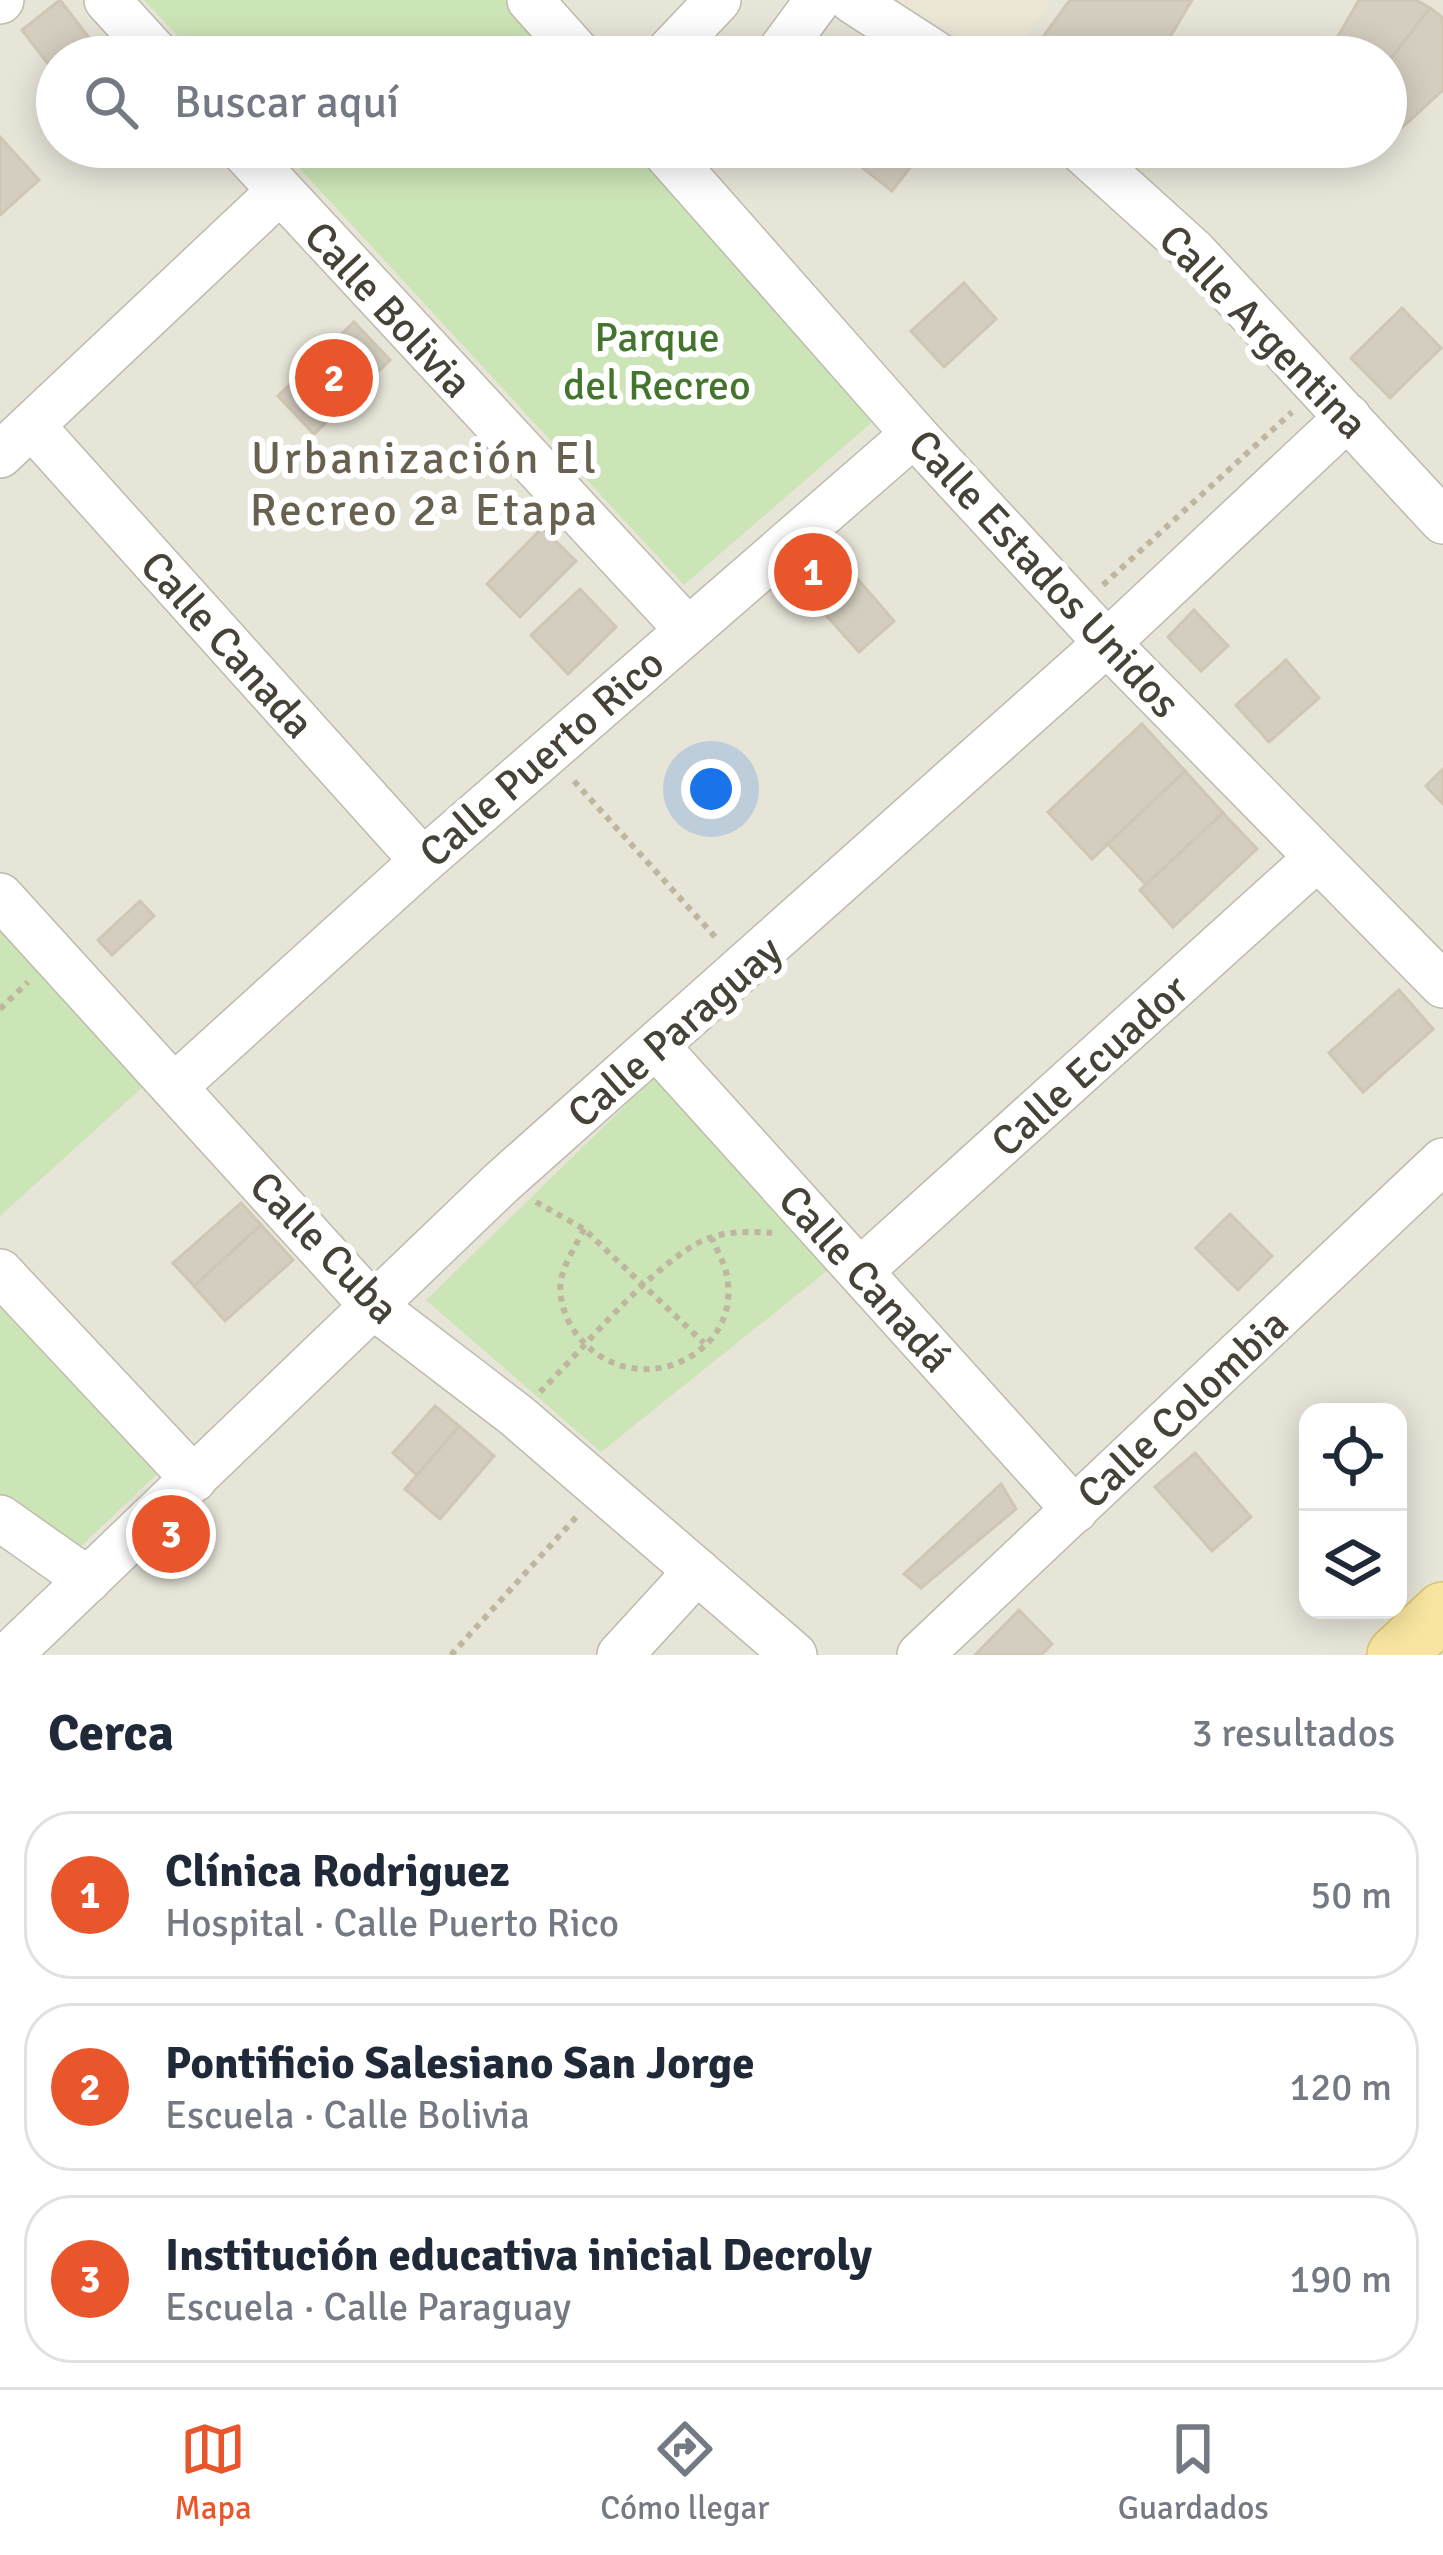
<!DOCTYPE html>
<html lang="es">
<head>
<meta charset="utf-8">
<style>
  body { margin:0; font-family:Signika,sans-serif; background:#f2f2f3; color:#1f2937 }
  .controls { position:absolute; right:36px; bottom:36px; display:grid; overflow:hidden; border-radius:24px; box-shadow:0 6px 30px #0003 }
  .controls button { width:108px; height:108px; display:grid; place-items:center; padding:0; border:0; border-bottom:3px solid #e0e1e3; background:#fff; color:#1f2937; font:60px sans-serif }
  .you { position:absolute; left:711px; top:789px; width:42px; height:42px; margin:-30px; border:9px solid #fff; border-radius:50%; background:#1a73e8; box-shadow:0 0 0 18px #1a73e833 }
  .badge { display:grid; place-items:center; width:78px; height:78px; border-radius:50%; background:#ea562b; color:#fff; font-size:39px; font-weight:700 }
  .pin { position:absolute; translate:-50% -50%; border:6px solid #fff; box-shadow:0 3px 12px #0006 }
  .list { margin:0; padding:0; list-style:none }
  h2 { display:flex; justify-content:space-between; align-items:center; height:156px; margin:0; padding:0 48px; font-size:51px }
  h2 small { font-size:39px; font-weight:400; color:#747a83 }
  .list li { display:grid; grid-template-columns:78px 1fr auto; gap:36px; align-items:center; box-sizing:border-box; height:168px; margin:0 24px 24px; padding:0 24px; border:3px solid #e0e1e3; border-radius:48px }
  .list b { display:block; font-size:45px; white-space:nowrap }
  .list p { margin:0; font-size:39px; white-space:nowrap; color:#747a83 }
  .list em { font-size:39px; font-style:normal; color:#747a83 }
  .icon { flex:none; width:66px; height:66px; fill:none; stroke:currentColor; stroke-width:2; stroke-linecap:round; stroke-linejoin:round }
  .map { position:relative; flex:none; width:1443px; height:1655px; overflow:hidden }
  .search { position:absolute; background:#fff; box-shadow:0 6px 30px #0003; left:36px; right:36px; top:36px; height:132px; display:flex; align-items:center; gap:30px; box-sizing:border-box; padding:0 42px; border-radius:66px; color:#747a83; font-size:45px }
  .sheet { height:732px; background:#fff }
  nav { display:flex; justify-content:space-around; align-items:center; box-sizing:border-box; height:168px; border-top:3px solid #e0e1e3; background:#fff; font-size:33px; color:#747a83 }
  nav a { display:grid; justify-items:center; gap:6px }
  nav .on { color:#ea562b }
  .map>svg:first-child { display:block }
</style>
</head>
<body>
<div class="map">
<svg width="1443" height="1655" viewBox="0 0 1443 1655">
  <rect width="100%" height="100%" fill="#f4f1ea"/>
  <path fill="#e7e4d8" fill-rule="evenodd" d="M0 0H1443V1655H0ZM57 57H1386V147H57ZM1308 1412H1398V1610H1308Z"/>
  <polygon fill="#ece7d5" points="896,0 1052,0 1011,57 998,57"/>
  <g fill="#cce5b6">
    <polygon points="144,0 505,0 558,57 197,57"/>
    <polygon points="280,147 641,147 885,411 684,585"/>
    <polygon points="0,914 155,1076 0,1216"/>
    <polygon points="662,1070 828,1270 601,1452 426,1300"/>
    <polygon points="0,1307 160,1471 76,1551 0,1494"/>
  </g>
  <g fill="#d4cec0" stroke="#cfc6b4" stroke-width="3">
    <polygon points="60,0 93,43 75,57 57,57 55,73 22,30"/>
    <polygon points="1070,0 1192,0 1158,57 1028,57"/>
    <polygon points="1359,0 1416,0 1430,8 1386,65 1386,57 1326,57"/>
    <polygon points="1430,8 1443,18 1443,90 1386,142 1386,65"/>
    <polygon points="0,137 39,180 0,215"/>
    <polygon points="851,147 926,147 892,191 845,154"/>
    <polygon points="1347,147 1380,147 1366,160"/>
    <polygon points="964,283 996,319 944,367 911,331"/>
    <polygon points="1402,308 1441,348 1390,398 1351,358"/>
    <polygon points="354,322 390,360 314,434 278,396"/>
    <polygon points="542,528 576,561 520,617 487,584"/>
    <polygon points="829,546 894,621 859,652 793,578"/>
    <polygon points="580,589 616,627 568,674 531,635"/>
    <polygon points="1194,610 1228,646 1201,671 1168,637"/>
    <polygon points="1286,660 1319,698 1269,742 1236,705"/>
    <polygon points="1142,724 1185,771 1092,859 1048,812"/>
    <polygon points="1443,769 1443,804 1426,786"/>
    <polygon points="1185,771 1223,813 1146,885 1108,844"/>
    <polygon points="1223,813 1257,849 1173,927 1140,890"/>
    <polygon points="140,901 154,916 112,955 98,940"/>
    <polygon points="1399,990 1433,1029 1363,1092 1329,1053"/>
    <polygon points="241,1203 261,1225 194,1286 173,1263"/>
    <polygon points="1230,1214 1272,1256 1238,1290 1196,1248"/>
    <polygon points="261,1225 293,1260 225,1321 194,1286"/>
    <polygon points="435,1406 459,1426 417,1475 393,1453"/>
    <polygon points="459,1426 494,1456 440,1519 405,1489"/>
    <polygon points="1195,1453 1251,1517 1212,1551 1155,1487"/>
    <polygon points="1001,1484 1016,1509 921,1588 904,1574"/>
    <polygon points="1019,1610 1052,1644 1041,1655 975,1655"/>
  </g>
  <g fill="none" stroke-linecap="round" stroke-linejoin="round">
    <g stroke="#bebaad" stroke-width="48">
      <g id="minor">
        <polyline points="107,0 159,57"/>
        <polyline points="530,0 581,57"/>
        <polyline points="852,0 940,57"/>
        <polyline points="0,1 1,0"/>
        <polyline points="664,57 718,0"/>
        <polyline points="776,57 818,0"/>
        <polyline points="240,147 687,629"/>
        <polyline points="661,147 914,434 1107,643 1443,985"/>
        <polyline points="1078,147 1194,252 1443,521"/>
        <polyline points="33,427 423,861"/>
        <polyline points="0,455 280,191"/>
        <polyline points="0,896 372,1305 517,1416 794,1655"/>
        <polyline points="657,1047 1075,1510"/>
        <polyline points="174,1087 423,861 914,434"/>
        <polyline points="860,1271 1317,858"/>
        <polyline points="0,1272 194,1479"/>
        <polyline points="0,1518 88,1580"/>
        <polyline points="9,1655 501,1183 1107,643 1348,417"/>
        <polyline points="620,1655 697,1571"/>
        <polyline points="920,1655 1443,1161"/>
      </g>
    </g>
    <g stroke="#dbc370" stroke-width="60">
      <polyline id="major" points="1396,1655 1443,1611"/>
    </g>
    <g stroke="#bfb69f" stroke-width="6" stroke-dasharray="6 6" stroke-linecap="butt">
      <polyline points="975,46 992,57"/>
      <polyline points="1103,585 1292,412"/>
      <polyline points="574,781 718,940"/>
      <polyline points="0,1009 28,982"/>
      <polyline points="536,1202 584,1229 704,1343"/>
      <path d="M584 1229C577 1244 564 1263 561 1280 558 1297 565 1318 575 1332 630 1408 747 1357 726 1272 723 1260 716 1249 712 1238"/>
      <path d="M540 1392C585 1347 644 1273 698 1243 720 1231 748 1231 772 1233"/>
      <polyline points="451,1655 579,1514"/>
    </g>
    <use href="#minor" stroke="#fff" stroke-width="45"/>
    <use href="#major" stroke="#f7e5a0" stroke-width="57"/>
  </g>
  <g text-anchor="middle" stroke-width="12" stroke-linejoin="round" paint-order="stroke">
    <g font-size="42" fill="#474238" stroke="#fff">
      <text transform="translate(389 309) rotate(47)" y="15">Calle Bolivia</text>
      <text transform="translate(1264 331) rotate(46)" y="15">Calle Argentina</text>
      <text transform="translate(1045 573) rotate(47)" y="15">Calle Estados Unidos</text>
      <text transform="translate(228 644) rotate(48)" y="15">Calle Canada</text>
      <text transform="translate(541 757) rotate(-41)" y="15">Calle Puerto Rico</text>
      <text transform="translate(674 1031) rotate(-41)" y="15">Calle Paraguay</text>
      <text transform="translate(1089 1065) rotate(-42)" y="15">Calle Ecuador</text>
      <text transform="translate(325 1247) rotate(46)" y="15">Calle Cuba</text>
      <text transform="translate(866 1278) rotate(48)" y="15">Calle Canadá</text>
      <text transform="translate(1182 1408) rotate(-43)" y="15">Calle Colombia</text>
    </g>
    <g font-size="42" fill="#44752f" stroke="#fff">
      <text x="657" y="351">Parque<tspan x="657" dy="48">del Recreo</tspan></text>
    </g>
    <g font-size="45" letter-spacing="3" fill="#696150" stroke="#fff">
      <text x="425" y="473">Urbanización El<tspan x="425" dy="52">Recreo 2ª Etapa</tspan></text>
    </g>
  </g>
</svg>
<div class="controls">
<button><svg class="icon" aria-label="locate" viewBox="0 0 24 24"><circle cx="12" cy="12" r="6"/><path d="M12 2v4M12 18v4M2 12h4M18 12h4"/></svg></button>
<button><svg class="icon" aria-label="layers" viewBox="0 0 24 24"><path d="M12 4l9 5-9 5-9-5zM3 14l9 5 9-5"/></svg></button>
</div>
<div class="you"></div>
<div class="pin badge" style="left:813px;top:572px">1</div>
<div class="pin badge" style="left:334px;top:378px">2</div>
<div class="pin badge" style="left:171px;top:1534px">3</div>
<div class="search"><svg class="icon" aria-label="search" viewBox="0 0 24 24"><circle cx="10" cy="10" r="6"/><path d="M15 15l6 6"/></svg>Buscar aquí</div>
</div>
<section class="sheet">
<h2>Cerca<small>3 resultados</small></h2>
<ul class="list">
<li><span class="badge">1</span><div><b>Clínica Rodriguez</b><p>Hospital · Calle Puerto Rico</p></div><em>50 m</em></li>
<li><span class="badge">2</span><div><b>Pontificio Salesiano San Jorge</b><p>Escuela · Calle Bolivia</p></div><em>120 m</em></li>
<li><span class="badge">3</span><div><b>Institución educativa inicial Decroly</b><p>Escuela · Calle Paraguay</p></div><em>190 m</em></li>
</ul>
</section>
<nav>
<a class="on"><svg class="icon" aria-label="map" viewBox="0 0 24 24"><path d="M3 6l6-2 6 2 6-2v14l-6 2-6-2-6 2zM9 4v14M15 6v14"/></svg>Mapa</a>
<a><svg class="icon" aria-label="directions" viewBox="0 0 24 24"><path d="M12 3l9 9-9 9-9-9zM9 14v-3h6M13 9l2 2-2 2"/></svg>Cómo llegar</a>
<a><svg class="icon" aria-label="saved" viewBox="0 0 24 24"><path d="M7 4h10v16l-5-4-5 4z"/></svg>Guardados</a>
</nav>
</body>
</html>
